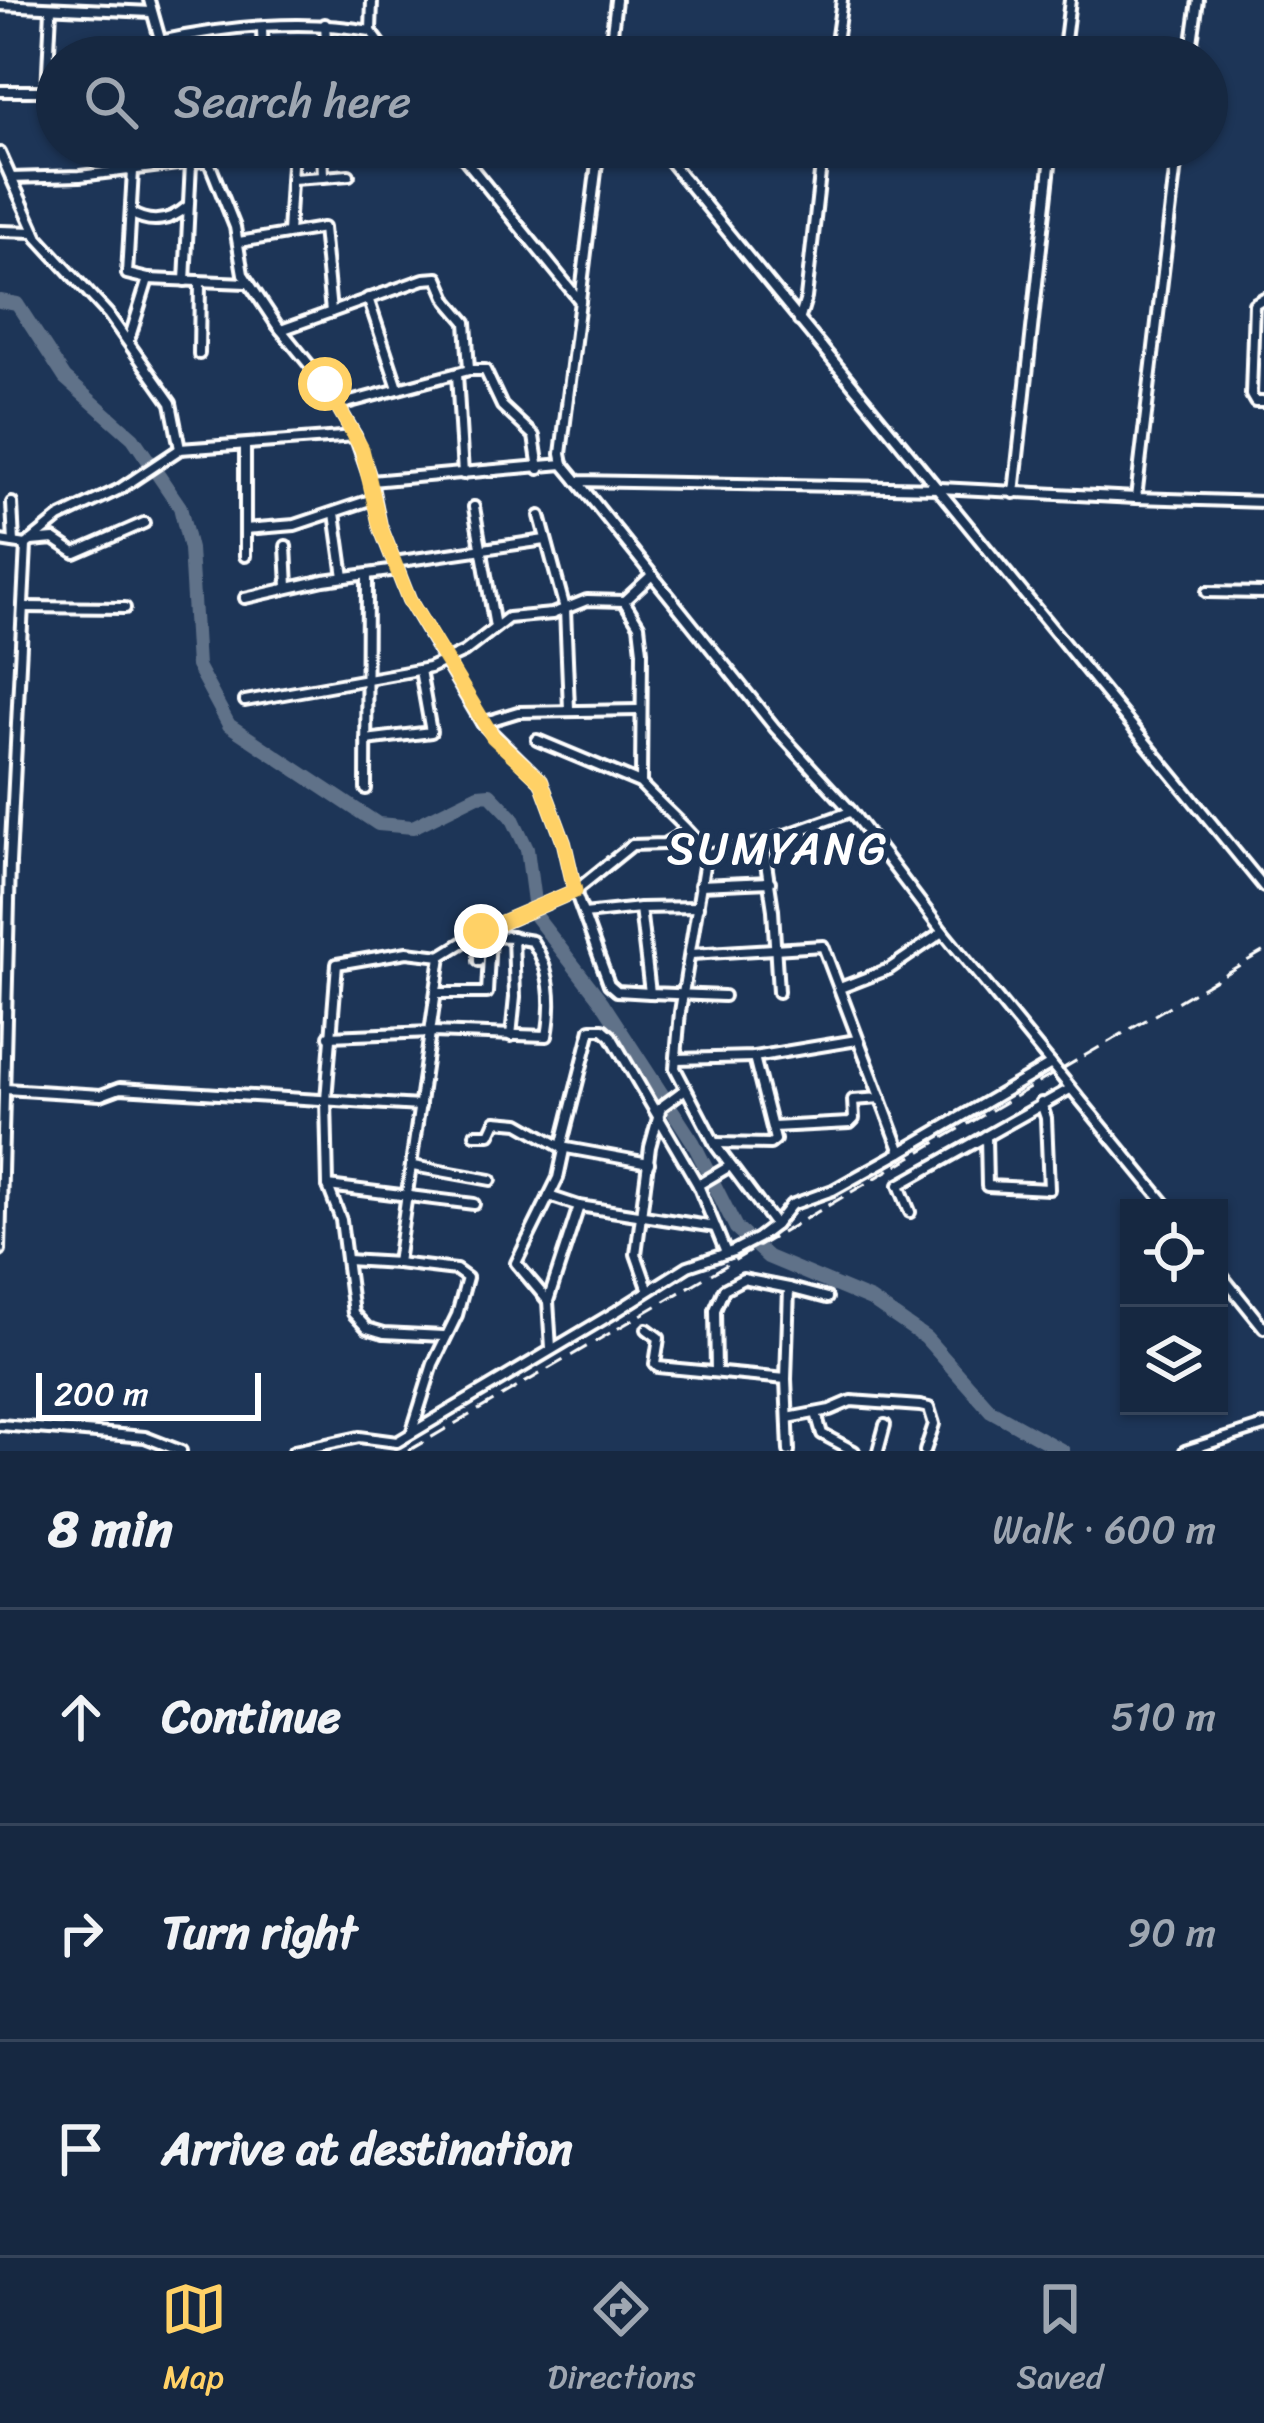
<!DOCTYPE html>
<html lang="en">
<head>
<meta charset="utf-8">
<style>
  body { margin:0; font-family:Sriracha,sans-serif; background:#23344c; color:#f1f3f6 }
  .controls { position:absolute; right:36px; bottom:36px; display:grid; overflow:hidden; border-radius:0px; box-shadow:0 3px 9px #0004 }
  .controls button { width:108px; height:108px; display:grid; place-items:center; padding:0; border:0; border-bottom:3px solid #35445a; background:#162841; color:#f1f3f6; font:60px sans-serif }
  .scale { position:absolute; left:36px; bottom:30px; width:225px; box-sizing:border-box; padding-left:12px; border:6px solid #fff; border-top:0; font-size:33px; line-height:42px; white-space:nowrap; color:#fff; -webkit-text-stroke:9px #1d3557; paint-order:stroke }
  .stop { position:absolute; width:36px; height:36px; margin:-27px; border:9px solid #ffd166; border-radius:50%; background:#fff }
  .stop.end { background:#ffd166; border-color:#fff; box-shadow:0 3px 12px #0008 }
  .list { margin:0; padding:0; list-style:none }
  h2 { display:flex; justify-content:space-between; align-items:center; height:156px; margin:0; padding:0 48px; font-size:51px }
  h2 small { font-size:39px; font-weight:400; color:#9ea6b1 }
  .list li { display:grid; grid-template-columns:78px 1fr auto; gap:36px; align-items:center; box-sizing:border-box; height:216px; padding:0 48px; border-top:3px solid #35445a }
  .list b { display:block; font-size:45px; white-space:nowrap }
  .list em { font-size:39px; font-style:normal; color:#9ea6b1 }
  .icon { flex:none; width:66px; height:66px; fill:none; stroke:currentColor; stroke-width:2; stroke-linecap:round; stroke-linejoin:round }
  .map { position:relative; flex:none; width:1264px; height:1451px; overflow:hidden }
  .search { position:absolute; background:#162841; box-shadow:0 3px 9px #0004; left:36px; right:36px; top:36px; height:132px; display:flex; align-items:center; gap:30px; box-sizing:border-box; padding:0 42px; border-radius:66px; color:#9ea6b1; font-size:45px }
  .sheet { height:804px; background:#162841 }
  nav { display:flex; justify-content:space-around; align-items:center; box-sizing:border-box; height:168px; border-top:3px solid #35445a; background:#162841; font-size:33px; color:#9ea6b1 }
  nav a { display:grid; justify-items:center; gap:6px }
  nav .on { color:#ffd166 }
  .map>svg:first-child { display:block }
</style>
</head>
<body>
<div class="map">
<svg width="1264" height="1451" viewBox="0 0 1264 1451">
  <rect width="100%" height="100%" fill="#1d3557"/>
  <filter id="ink" filterUnits="userSpaceOnUse"><feTurbulence type="fractalNoise" baseFrequency=".00833" numOctaves="2"/><feDisplacementMap in="SourceGraphic" scale="24" xChannelSelector="R" yChannelSelector="G"/><feConvolveMatrix kernelMatrix="1 2 1 2 8 2 1 2 1" color-interpolation-filters="sRGB"/></filter>
  <g filter="url(#ink)">
    <g fill="none" stroke-linecap="round" stroke-linejoin="round">
      <polyline stroke="#617289" stroke-width="14" points="0,301 17,304 65,378 133,438 180,507 190,549 197,666 229,725 378,824 413,827 478,795 490,794 512,817 527,849 536,917 602,1002 693,1142 736,1228 768,1257 871,1300 926,1338 991,1411 1063,1451"/>
      <g stroke="#fff" stroke-width="16">
        <g id="minor">
          <polyline points="149,0 165,57"/>
          <polyline points="372,0 371,31 390,57"/>
          <polyline points="0,5 151,12"/>
          <polyline points="325,24 327,57"/>
          <polyline points="262,29 263,57"/>
          <path d="M160 41C227 26 304 19 371 31"/>
          <polyline points="609,57 616,0"/>
          <polyline points="834,57 842,0"/>
          <polyline points="1063,57 1070,0"/>
          <polyline points="1190,57 1198,0"/>
          <polyline points="0,91 57,91"/>
          <polyline points="47,91 51,9"/>
          <polyline points="203,147 235,227 243,274 277,325 325,384 355,436"/>
          <polyline points="241,147 241,156"/>
          <polyline points="322,147 323,177 349,175"/>
          <polyline points="455,147 580,301"/>
          <polyline points="599,147 561,454 563,464 577,481 940,488 1136,498"/>
          <polyline points="658,147 1264,887"/>
          <polyline points="1178,147 1136,498 1264,502"/>
          <polyline points="0,153 38,238 108,314 171,403 180,449 355,436 371,481 563,464"/>
          <polyline points="130,171 131,147"/>
          <polyline points="11,178 80,176 210,160"/>
          <polyline points="292,179 323,177"/>
          <path d="M131 213C151 225 171 221 188 206"/>
          <polyline points="0,231 35,232"/>
          <polyline points="288,233 293,147"/>
          <polyline points="239,242 323,228 331,312"/>
          <polyline points="148,279 247,283"/>
          <polyline points="185,281 191,164"/>
          <polyline points="368,298 398,388"/>
          <polyline points="1264,298 1254,304 1251,395 1255,402 1264,402"/>
          <polyline points="799,321 806,298 823,147"/>
          <polyline points="281,330 424,279 438,278 448,301 466,322 469,370"/>
          <polyline points="129,340 148,279 127,274 133,171"/>
          <polyline points="199,354 200,283"/>
          <polyline points="457,374 463,474"/>
          <polyline points="339,405 469,370 485,370 502,406 534,436 539,469"/>
          <polyline points="245,447 245,529 295,525 373,499"/>
          <polyline points="371,481 380,526 409,600 482,723 541,781 564,843 575,891 480,932 441,956 407,952 337,964 326,1100 328,1186 341,1220 353,1313 367,1328 384,1333 443,1336"/>
          <polyline points="577,481 775,728 851,811 943,932 1169,1208"/>
          <polyline points="1014,493 1052,147"/>
          <polyline points="12,503 14,543"/>
          <polyline points="474,507 495,627"/>
          <polyline points="335,513 344,577"/>
          <polyline points="540,516 565,609 569,709"/>
          <polyline points="0,541 26,545"/>
          <polyline points="31,541 54,539 75,553 144,523"/>
          <polyline points="286,546 288,587"/>
          <polyline points="245,556 245,529"/>
          <polyline points="394,562 545,540"/>
          <polyline points="1207,592 1264,593"/>
          <polyline points="245,598 324,580 397,570"/>
          <path d="M624 601 639 625 642 651 641 784C656 801 700 838 706 854L680 1012 675 1068 716 1146 775 1225"/>
          <polyline points="23,607 125,608"/>
          <polyline points="245,701 429,668 464,652 508,618 552,614 587,600 624,601 652,575"/>
          <polyline points="482,723 518,712 639,710"/>
          <polyline points="366,740 431,732 420,670"/>
          <polyline points="537,740 640,783"/>
          <polyline points="366,789 367,576"/>
          <polyline points="763,843 850,812"/>
          <polyline points="706,854 763,843 773,910 778,992"/>
          <polyline points="700,885 770,882"/>
          <polyline points="698,907 640,908 650,993 724,996"/>
          <polyline points="584,914 640,908"/>
          <polyline points="481,931 485,936 513,937 515,997 511,1036"/>
          <polyline points="479,961 480,932"/>
          <polyline points="840,988 889,969 943,932"/>
          <polyline points="439,993 487,993 490,936"/>
          <polyline points="650,993 617,991 609,984 575,891 632,845 664,844 685,832"/>
          <path d="M329 1036 432 1032 547 1036C553 1004 551 969 532 941L514 938"/>
          <polyline points="676,1059 754,1057 857,1040"/>
          <polyline points="5,1089 101,1095 120,1088 420,1106"/>
          <polyline points="773,1127 850,1123 854,1119 853,1100 881,1098"/>
          <polyline points="475,1134 490,1134 496,1121 519,1123 561,1147 649,1163"/>
          <polyline points="986,1136 987,1186 1049,1189 1046,1118 1041,1103"/>
          <polyline points="715,1143 770,1144 775,1140 754,1057"/>
          <polyline points="901,1152 1051,1064"/>
          <polyline points="413,1166 491,1180"/>
          <polyline points="698,1185 730,1166"/>
          <polyline points="328,1186 474,1204"/>
          <polyline points="549,1196 579,1206 715,1227"/>
          <polyline points="910,1212 899,1185 1070,1089"/>
          <polyline points="0,1250 10,863 26,545 59,518 120,489 180,449"/>
          <polyline points="347,1260 397,1263 441,956"/>
          <polyline points="397,1263 456,1270 467,1278 457,1315 433,1364 412,1431"/>
          <polyline points="1219,1272 1264,1328"/>
          <polyline points="648,1288 636,1254 650,1147 661,1107 684,1090"/>
          <polyline points="548,1301 579,1206"/>
          <polyline points="647,1329 659,1338 655,1364 658,1367 786,1379"/>
          <polyline points="551,1348 548,1301 516,1263 558,1178 564,1150 561,1147 591,1029 603,1029 611,1036 698,1185 726,1253"/>
          <polyline points="716,1372 715,1310 724,1289 743,1279 789,1288"/>
          <polyline points="816,1413 822,1434 854,1451"/>
          <polyline points="788,1418 830,1410 851,1401 920,1406 929,1408 934,1424 925,1451"/>
          <polyline points="0,1425 145,1437 181,1451"/>
          <polyline points="294,1451 359,1437 397,1442 617,1311 688,1266 733,1251 758,1238 775,1225 791,1205 833,1190 901,1152 823,946 691,954"/>
          <polyline points="789,1451 786,1379 789,1288 827,1298"/>
          <polyline points="878,1451 885,1425"/>
          <polyline points="1185,1451 1264,1426"/>
        </g>
      </g>
      <use href="#minor" stroke="#1d3557" stroke-width="8"/>
      <polyline stroke="#fff" stroke-width="3" stroke-dasharray="18 9" stroke-linecap="butt" points="408,1451 1264,951"/>
    </g>
  </g>
  <g fill="none" stroke-linecap="round" stroke-linejoin="round" filter="url(#ink)">
    <polyline stroke="#ffd166" stroke-width="15" points="325,384 362,449 380,526 409,600 493,737 541,781 564,843 575,891 481,931"/>
  </g>
  <g text-anchor="middle" stroke-width="10" stroke-linejoin="round" paint-order="stroke">
    <g font-size="45" letter-spacing="3" fill="#fff" stroke="#1d3557">
      <text x="778" y="864">SUMYANG</text>
    </g>
  </g>
</svg>
<div class="controls">
<button><svg class="icon" aria-label="locate" viewBox="0 0 24 24"><circle cx="12" cy="12" r="6"/><path d="M12 2v4M12 18v4M2 12h4M18 12h4"/></svg></button>
<button><svg class="icon" aria-label="layers" viewBox="0 0 24 24"><path d="M12 4l9 5-9 5-9-5zM3 14l9 5 9-5"/></svg></button>
</div>
<div class="scale">200 m</div>
<div class="stop" style="left:325px;top:384px"></div>
<div class="stop end" style="left:481px;top:931px"></div>
<div class="search"><svg class="icon" aria-label="search" viewBox="0 0 24 24"><circle cx="10" cy="10" r="6"/><path d="M15 15l6 6"/></svg>Search here</div>
</div>
<section class="sheet">
<h2>8 min<small>Walk · 600 m</small></h2>
<ul class="list">
<li><svg class="icon" aria-label="ahead" viewBox="0 0 24 24"><path d="M12 20V5M6 11l6-6 6 6"/></svg><div><b>Continue</b></div><em>510 m</em></li>
<li><svg class="icon" aria-label="right" viewBox="0 0 24 24"><path d="M7 20v-9h11M14 6l5 5-5 5"/></svg><div><b>Turn right</b></div><em>90 m</em></li>
<li><svg class="icon" aria-label="arrive" viewBox="0 0 24 24"><path d="M6 21V4h12l-3 4 3 4H6"/></svg><div><b>Arrive at destination</b></div></li>
</ul>
</section>
<nav>
<a class="on"><svg class="icon" aria-label="map" viewBox="0 0 24 24"><path d="M3 6l6-2 6 2 6-2v14l-6 2-6-2-6 2zM9 4v14M15 6v14"/></svg>Map</a>
<a><svg class="icon" aria-label="directions" viewBox="0 0 24 24"><path d="M12 3l9 9-9 9-9-9zM9 14v-3h6M13 9l2 2-2 2"/></svg>Directions</a>
<a><svg class="icon" aria-label="saved" viewBox="0 0 24 24"><path d="M7 4h10v16l-5-4-5 4z"/></svg>Saved</a>
</nav>
</body>
</html>
